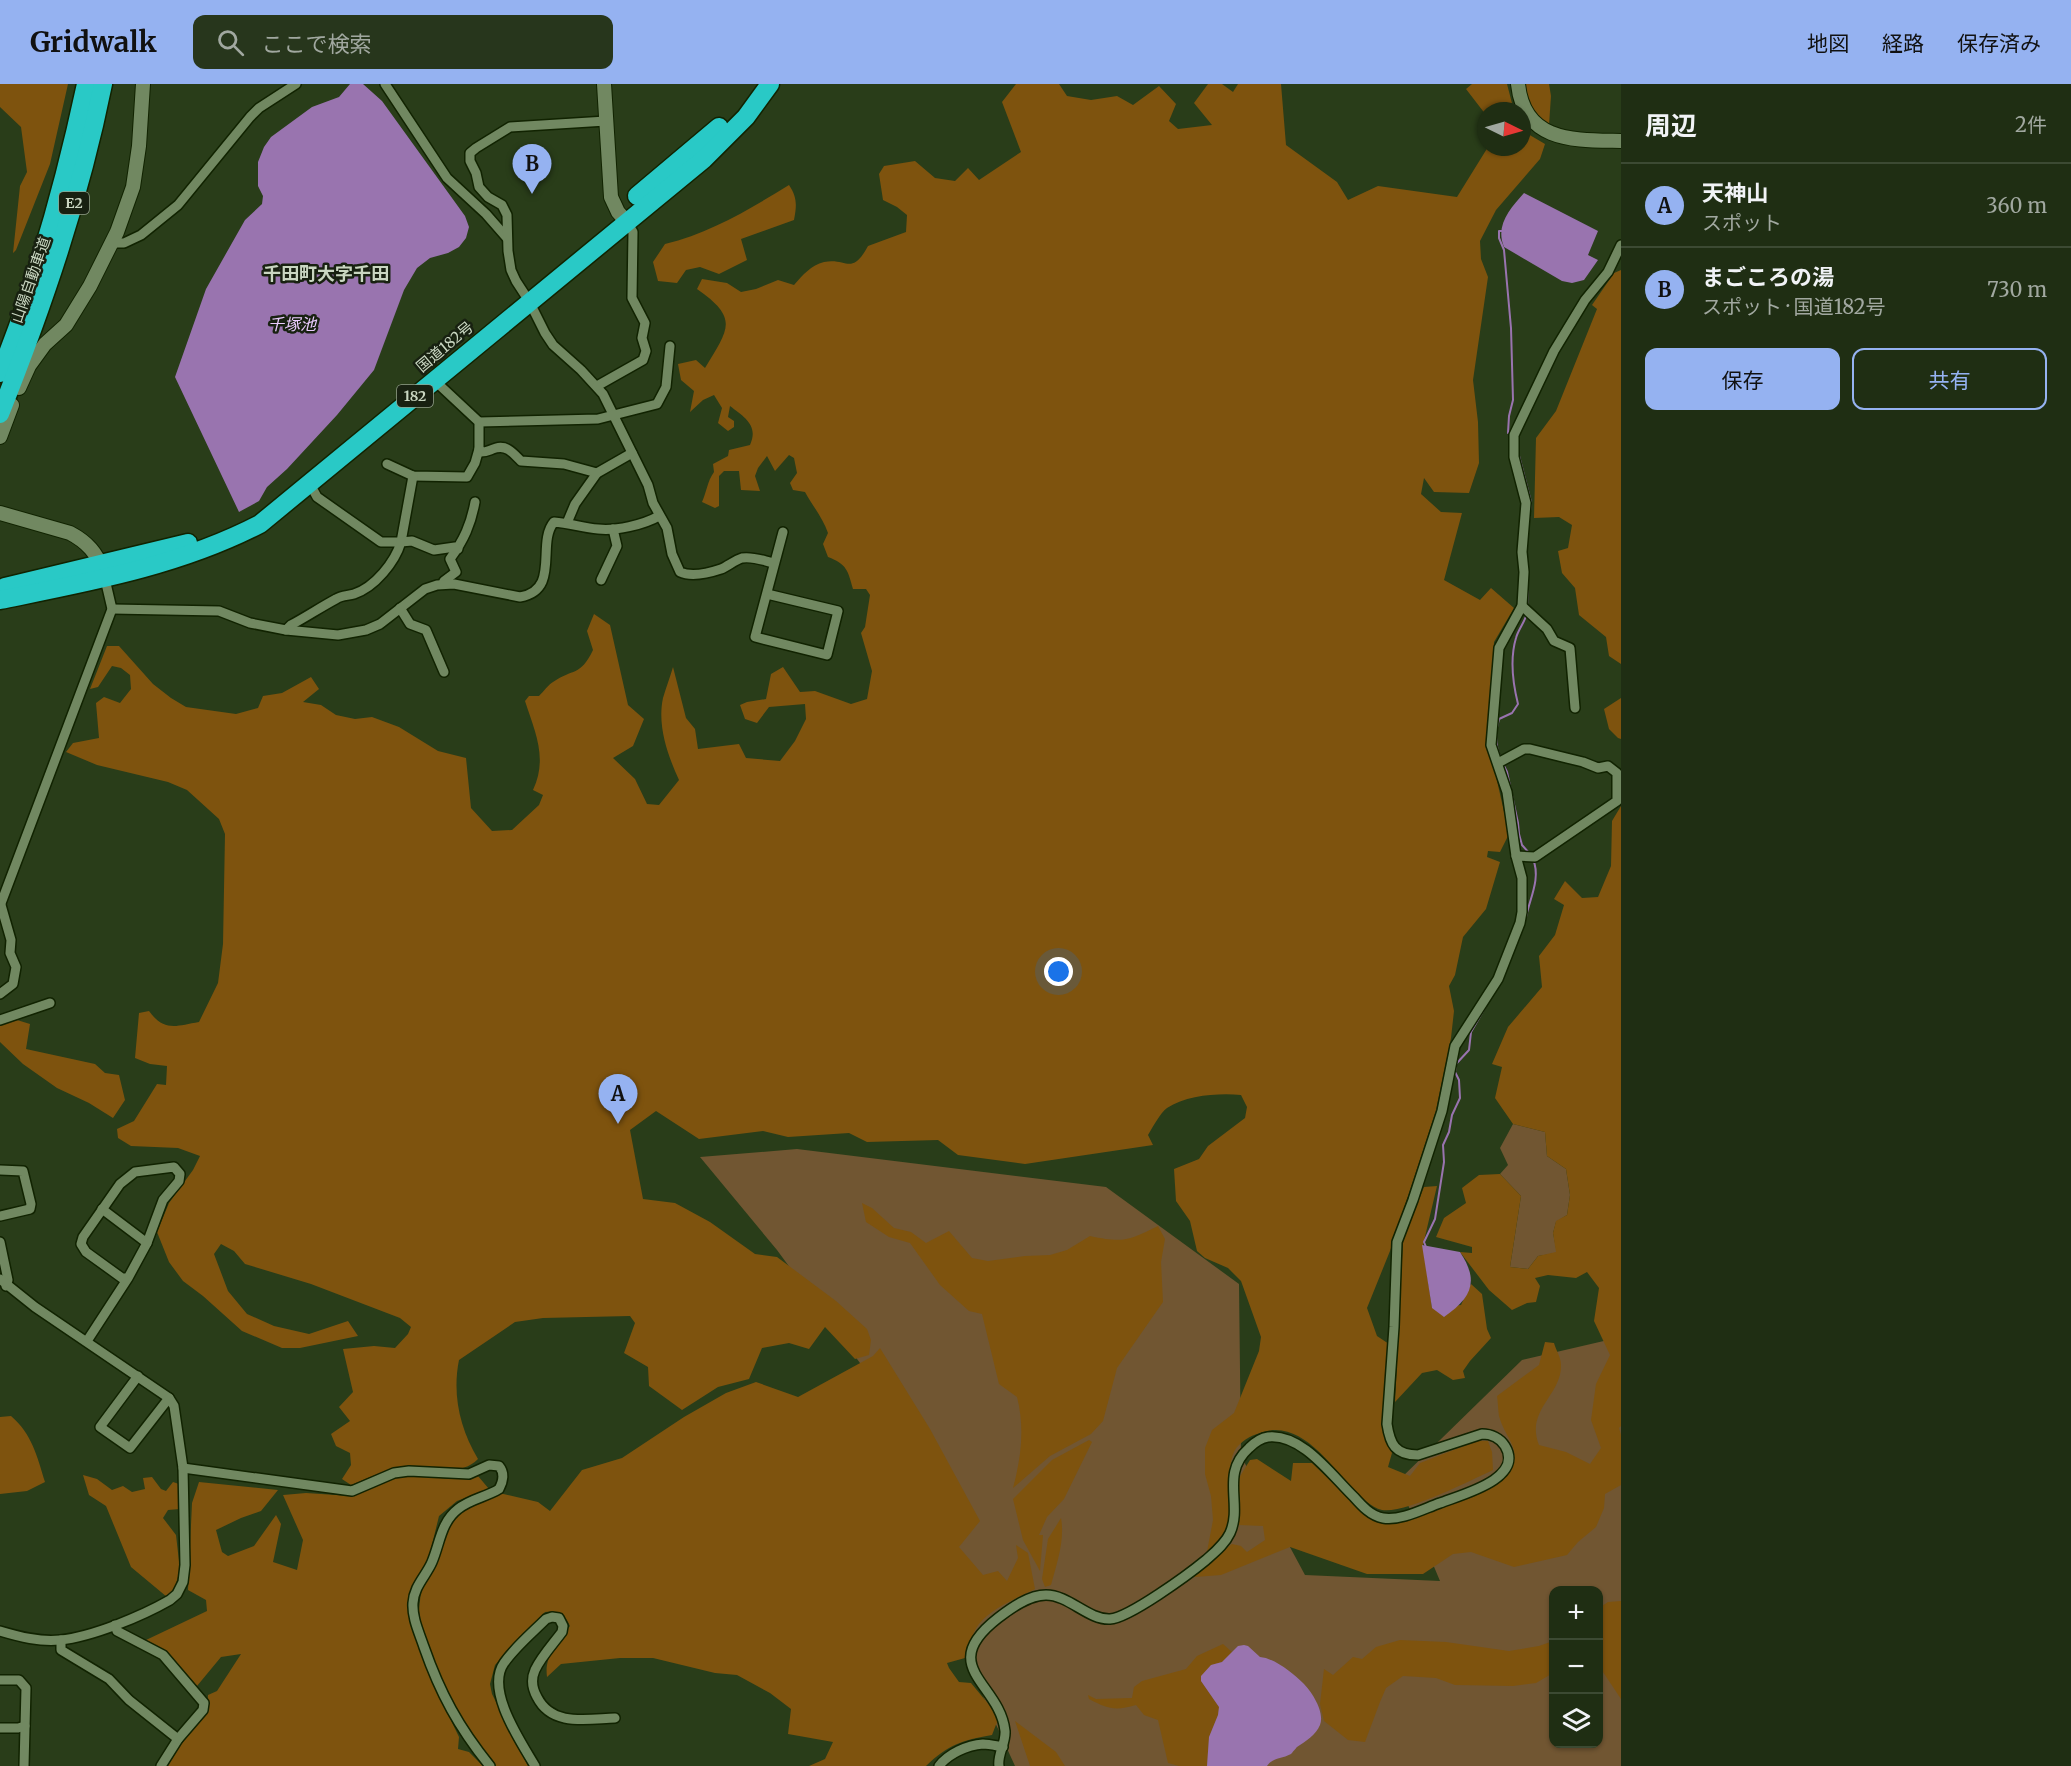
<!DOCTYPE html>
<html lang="ja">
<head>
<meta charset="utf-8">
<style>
  body { margin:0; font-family:Merriweather,"Noto Sans JP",serif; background:#27361c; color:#f1f3f6 }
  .controls { position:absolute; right:18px; bottom:18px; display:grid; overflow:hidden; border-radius:12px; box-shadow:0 2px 4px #0004 }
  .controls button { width:54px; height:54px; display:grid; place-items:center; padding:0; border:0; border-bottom:2px solid #3c4a33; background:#1f2e13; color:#f1f3f6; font:30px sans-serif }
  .compass { position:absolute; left:1477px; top:18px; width:54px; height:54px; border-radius:50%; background:#1f2e13; box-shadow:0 2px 4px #0004; rotate:95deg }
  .you { position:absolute; left:1059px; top:888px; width:21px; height:21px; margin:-15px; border:4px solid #fff; border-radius:50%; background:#1a73e8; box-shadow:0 0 0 9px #1a73e833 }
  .badge { display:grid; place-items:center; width:39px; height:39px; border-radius:50%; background:#95b2f1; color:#111; font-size:20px; font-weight:700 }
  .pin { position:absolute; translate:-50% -50px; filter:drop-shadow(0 2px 3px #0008) }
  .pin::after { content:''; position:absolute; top:32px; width:21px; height:18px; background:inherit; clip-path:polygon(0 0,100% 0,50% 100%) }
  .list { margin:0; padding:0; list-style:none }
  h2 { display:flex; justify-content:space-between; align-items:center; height:78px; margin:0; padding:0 24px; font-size:26px }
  h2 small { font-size:20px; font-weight:400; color:#a1a8a0 }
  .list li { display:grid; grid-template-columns:39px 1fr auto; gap:18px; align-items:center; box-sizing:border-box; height:84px; padding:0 24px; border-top:2px solid #3c4a33 }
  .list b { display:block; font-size:22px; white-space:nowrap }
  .list p { margin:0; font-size:20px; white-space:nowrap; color:#a1a8a0 }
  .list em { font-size:20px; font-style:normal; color:#a1a8a0 }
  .actions { display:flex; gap:12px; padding:18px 24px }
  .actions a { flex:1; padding:14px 0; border:2px solid #95b2f1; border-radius:12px; text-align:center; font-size:21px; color:#95b2f1 }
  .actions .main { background:#95b2f1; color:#111 }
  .icon { flex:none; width:33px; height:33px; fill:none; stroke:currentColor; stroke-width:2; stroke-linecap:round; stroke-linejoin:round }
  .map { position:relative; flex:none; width:1621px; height:1682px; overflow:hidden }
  header { display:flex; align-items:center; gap:36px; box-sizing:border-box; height:84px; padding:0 30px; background:#95b2f1; color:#111 }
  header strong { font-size:28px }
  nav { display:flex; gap:33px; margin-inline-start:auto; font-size:21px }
  .search { width:420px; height:54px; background:#27361c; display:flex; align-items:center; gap:15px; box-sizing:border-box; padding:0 21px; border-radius:12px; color:#a1a8a0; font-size:22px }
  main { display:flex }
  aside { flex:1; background:#1f2e13 }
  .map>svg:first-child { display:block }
</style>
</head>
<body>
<header>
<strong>Gridwalk</strong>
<div class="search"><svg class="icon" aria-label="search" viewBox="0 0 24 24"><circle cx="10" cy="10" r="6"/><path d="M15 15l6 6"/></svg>ここで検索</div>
<nav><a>地図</a><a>経路</a><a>保存済み</a></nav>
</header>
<main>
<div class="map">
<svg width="1621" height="1682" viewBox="0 0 1621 1682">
  <rect width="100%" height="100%" fill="#293d19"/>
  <g fill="#715632" fill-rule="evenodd">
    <polygon points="1513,1040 1545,1048 1547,1072 1566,1085 1570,1111 1567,1131 1556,1138 1553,1149 1557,1169 1538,1172 1528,1185 1510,1183 1521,1112 1500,1090 1508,1081 1500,1064"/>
    <path d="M797 1065 1106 1103 1239 1200 1241 1372 1305 1491 1440 1497 1398 1397 1522 1276 1621 1253V1682H1015L977 1599 929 1373 777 1166 700 1073ZM1554 1506H1598V1660H1554Z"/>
  </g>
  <g fill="#7e530e">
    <polygon points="0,0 68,0 50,80 16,166 13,169 20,102 27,88 21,43 0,23"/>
    <path d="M1016 0H1059L1067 12 1091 16 1117 12 1133 21 1159 2 1176 20 1169 37 1178 45 1212 41 1194 19 1208 0H1222L1233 8 1238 0H1281L1286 61 1337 98 1348 116 1378 102 1457 113 1488 63H1522V41L1528 50 1545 60 1540 75 1496 126 1480 157 1481 175 1488 193 1473 296 1478 338 1479 379 1469 409 1434 408 1424 394 1421 410 1441 428 1462 429 1444 496 1480 516 1491 504 1514 524 1494 558 1489 661 1509 750 1500 768 1488 767 1487 773 1500 778 1486 825 1463 853 1455 891 1449 902 1454 927 1451 954 1436 1026 1390 1167 1367 1224 1377 1252 1389 1260 1386 1354 1392 1369 1388 1383 1410 1392 1420 1379 1477 1357H1488L1492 1368 1493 1386C1469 1397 1405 1430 1382 1426 1371 1424 1361 1412 1353 1405 1331 1382 1303 1339 1267 1347 1256 1350 1248 1352 1239 1361 1221 1377 1237 1428 1227 1449 1222 1458 1212 1466 1206 1473L1213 1436 1211 1412 1205 1390V1364L1212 1346 1234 1329 1259 1267 1261 1253 1241 1197 1228 1184 1205 1174 1197 1167 1190 1137 1176 1117 1174 1085 1199 1075 1208 1062 1245 1034 1247 1023 1241 1011C1219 1009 1187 1011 1167 1024 1160 1029 1153 1043 1148 1051L1153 1061 1025 1080 958 1071 938 1056 867 1058 849 1049 788 1053 763 1047 699 1055 656 1027 630 1046 643 1115 675 1119 710 1138 755 1170 777 1173 836 1217 867 1245 871 1256 869 1271 855 1275 825 1243 809 1265 789 1259 762 1264 749 1295 718 1303 682 1326 649 1302 648 1283 624 1269 635 1239 630 1232 543 1234 515 1238 459 1276C452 1311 460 1345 478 1375 458 1395 429 1381 405 1382 392 1383 364 1396 351 1401L342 1395 351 1381 350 1369 336 1362 331 1350 350 1337 339 1323 353 1308 343 1265 374 1262 395 1264 408 1250 411 1243 400 1234 311 1200 245 1180 234 1167 221 1160 214 1170 228 1207 247 1230 274 1242 309 1250 348 1237 358 1252 300 1264H282L242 1247 203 1212 183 1197 169 1178 157 1148 169 1119 193 1086 200 1072 178 1064 131 1062 118 1054 117 1045 134 1037 157 1000 166 1001 167 982 150 980 135 974 139 929 149 927C164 948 176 942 199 938L218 899 223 860 225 750 219 735 187 706 168 698 97 681 66 668 73 659 99 654 96 619 104 613 120 619 131 605 130 591 121 584 112 582 98 603 90 605 107 562H119L153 600 171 614 186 623 236 630 258 624 263 612 282 609 311 593 319 605 303 618 321 621 336 631 355 635 372 633 399 643 438 667 466 674 471 724 492 747 512 746 539 721 543 711 533 706C548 674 535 648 525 617L529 612H539C544 607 548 601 553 598 573 584 580 593 593 566L587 547 594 530 610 541 628 621 644 635 633 662 613 674 635 695 647 720 659 721 679 696C668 672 657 642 663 614 666 604 670 593 673 583L686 634 695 645 698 665 739 660 746 674 780 677 795 657 806 635 805 620 769 623 757 639 745 635 740 621 747 618 766 615 771 590 783 583 800 608 815 607 851 620 867 615 872 587 861 549 865 543 870 511 866 505H853C848 487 847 480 828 473L823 460 828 449C823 434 812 421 805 408L793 406 790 399 797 389 794 374 789 371 775 387 767 372 758 384 755 392 760 407 741 406 739 387H724L719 392V422L715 424 702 418C707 407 707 398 714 388L713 380 728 372 729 366 750 361C759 341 744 333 730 322L728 333 734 337V343L728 347 718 339 722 324 714 311 703 316 690 328 694 307 681 296 678 280 696 276 705 284C728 245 740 235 697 205L702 195 727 199 741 208 756 205 778 196 794 201C803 191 811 181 824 178 847 173 851 193 868 162L906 148 907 131 897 123 883 116 879 90 884 82 915 77 935 94 955 97 968 84 979 96 1021 68 1002 18Z"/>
    <polygon points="1472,0 1507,0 1514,27 1486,27 1486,31 1466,5"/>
    <path d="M1525 0H1549L1551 12 1549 41C1533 31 1528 18 1525 0Z"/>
    <path d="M789 101C797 113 797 121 794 136L741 155 747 176 719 190 700 183 686 186 677 199 658 197 653 178 665 160C710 149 750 125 789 101Z"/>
    <polygon points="1621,186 1621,580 1609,572 1606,553 1579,531 1575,504 1562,489 1558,467 1568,464 1572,441 1559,433 1534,434 1536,354 1556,327 1597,225 1592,221 1614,189"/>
    <polygon points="1621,614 1621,655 1618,654 1609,645 1604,625"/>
    <path d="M1621 722V1342L1619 1344 1621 1351V1401L1605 1410 1604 1424 1596 1443 1578 1458 1567 1471 1514 1483 1471 1468 1453 1470 1423 1490H1367L1290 1463 1221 1491 1195 1493 1192 1490 1232 1460 1241 1462 1247 1468 1265 1456 1263 1442 1239 1441V1394L1250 1376 1257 1375 1291 1397 1293 1379H1312L1366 1431 1407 1435 1503 1395C1527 1365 1507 1360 1499 1332 1498 1326 1498 1318 1497 1312L1539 1281 1545 1258 1554 1259C1556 1266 1561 1274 1561 1281 1562 1311 1525 1326 1539 1361L1566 1368 1590 1380 1601 1364 1591 1336 1596 1300 1610 1271 1594 1237 1599 1204 1587 1188 1576 1194 1548 1191 1535 1194 1540 1202 1536 1218 1527 1219 1512 1226 1489 1206 1460 1168 1472 1169V1163L1436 1153 1444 1134 1466 1119 1462 1104 1479 1091 1500 1090 1521 1112 1510 1183 1528 1185 1538 1172 1556 1168 1553 1149 1556 1137 1567 1131 1570 1111 1566 1085 1547 1072 1545 1048 1513 1040 1495 1014 1502 983 1492 980 1508 943 1542 903 1539 872 1555 851 1564 821 1554 815 1565 797 1582 814 1598 813 1611 782 1612 737Z"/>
    <polygon points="17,936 30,940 26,965 95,980 105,989 119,991 125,1016 113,1034 89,1019 57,1004 23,980 0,958 0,940"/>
    <polygon points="1437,1102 1423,1161 1432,1224 1461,1221 1471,1200 1482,1210 1487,1245 1491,1254 1470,1277 1463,1287 1465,1294 1453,1296 1437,1286 1422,1289 1395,1318 1403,1156 1424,1103"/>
    <path d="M862 1119 872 1124 894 1144 911 1148 926 1159 949 1147 972 1174 988 1177 1025 1172 1050 1171 1067 1166 1090 1152C1123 1159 1128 1157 1158 1142L1165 1155 1161 1178 1163 1218 1117 1284 1103 1337 1091 1350 1050 1372 1013 1404C1021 1374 1025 1344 1017 1313L999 1300 982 1230 969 1227 940 1201 910 1159 889 1153 866 1138Z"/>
    <path d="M880 1264 930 1345 980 1437 959 1463 983 1491 998 1487 1007 1497 1018 1474 1016 1461 1028 1469 1035 1505C1017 1514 993 1523 979 1540 972 1549 969 1563 965 1574L947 1579 949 1584 959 1598 971 1599 999 1633 992 1651C962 1656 948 1661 926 1682H809L825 1675 833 1658 788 1650 791 1625 770 1609 737 1591 715 1589 653 1574H620L561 1580 547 1593C544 1572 558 1558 570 1542 564 1529 559 1527 545 1528L495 1581 490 1600 492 1610 528 1682H495L470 1652 444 1605 421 1541 419 1526 421 1507 437 1477 450 1437 472 1419 499 1409 538 1418 550 1427 582 1386 622 1374 684 1333 726 1309 756 1298 798 1313 873 1272Z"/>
    <path d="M11 1332C32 1350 37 1372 45 1398L27 1407 0 1410V1333Z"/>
    <polygon points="1089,1356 1092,1358 1064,1415 1047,1433 1039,1451 1043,1451 1040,1487 1023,1456 1013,1415 1052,1376"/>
    <polygon points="401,1390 450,1395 478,1392 489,1405 457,1417 439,1432 428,1477 414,1499 410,1514 414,1545 430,1593 459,1653 458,1665 469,1668 483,1682 168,1682 181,1659 207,1627 208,1611 217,1607 241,1570 221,1573 197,1602 168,1570 146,1556 207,1527 206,1516 188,1506 192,1419 199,1398 278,1406 261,1427 241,1434 216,1446 222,1468 228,1472 254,1462 276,1431 281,1440 273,1478 297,1486 303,1456 283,1411 306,1409 351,1412"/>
    <polygon points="83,1391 97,1395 112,1406 123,1402 132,1408 145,1405 143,1394 152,1393 161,1405 166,1407 173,1398 179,1400 180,1425 168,1426 163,1434 176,1451 180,1486 175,1503 167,1513 131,1483 106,1422 89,1411"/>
    <path d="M1061 1434C1065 1456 1057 1479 1051 1501L1045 1503 1042 1495 1048 1455Z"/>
    <polygon points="1621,1517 1621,1615 1599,1582 1599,1524 1608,1518"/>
    <polygon points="1400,1556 1446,1558 1509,1567 1539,1562 1553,1557 1553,1589 1536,1599 1513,1602 1455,1601 1436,1594 1403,1592 1386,1604 1380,1618 1365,1658 1348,1656 1324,1637 1320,1620 1324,1585 1333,1591 1353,1573 1362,1575 1376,1563"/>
    <path d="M1223 1560 1232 1568 1222 1578 1211 1581 1201 1597 1219 1623 1218 1631 1209 1653 1207 1682H1179L1168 1679 1158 1636 1144 1631 1136 1621C1115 1627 1108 1625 1089 1615L1088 1611 1096 1615 1132 1614 1134 1603 1142 1597 1186 1585 1197 1572Z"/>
    <polygon points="1015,1637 1056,1668 1065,1682 1030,1682"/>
  </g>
  <g fill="#9974af">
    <polygon points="350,0 363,0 382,17 465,132 469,143 466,154 459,163 448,169 430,174 417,184 404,206 374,286 337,331 287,385 267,403 259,417 239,428 175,293 206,205 245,136 262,120 263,112 258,102 258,78 264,63 271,53 312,23 339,13"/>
    <path d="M1524 109 1598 147 1588 171 1598 176 1584 196 1572 199 1562 197 1504 163C1495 141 1510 125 1524 109Z"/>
    <path d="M1422 1161 1460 1168C1480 1198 1471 1214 1444 1233L1432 1224Z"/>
    <path d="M1244 1561 1248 1562 1260 1573C1274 1574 1293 1589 1303 1599 1312 1608 1325 1628 1320 1641 1316 1651 1306 1657 1297 1663 1296 1664 1292 1669 1291 1670 1282 1675 1273 1673 1267 1682H1207L1209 1653 1218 1631 1219 1623 1201 1597V1592L1211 1581 1222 1578 1238 1562Z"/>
  </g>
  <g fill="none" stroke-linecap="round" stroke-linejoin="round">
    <g stroke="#9974af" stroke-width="2">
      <polyline points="1504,147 1499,147 1499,154 1504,166 1511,244 1513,316 1509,332 1508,349"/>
      <polyline points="1519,372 1531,418 1528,445"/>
      <polyline points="1527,460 1527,478"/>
      <polyline points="1527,523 1528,499"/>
      <path d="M1501 675C1495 662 1495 648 1499 635L1512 629 1518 620C1513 600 1510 574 1516 554 1518 546 1524 539 1526 532"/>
      <polyline points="1503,680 1507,688 1518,739 1519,750 1522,761 1530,770"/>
      <path d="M1526 833C1530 814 1541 794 1533 775"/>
      <polyline points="1426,1163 1424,1158 1435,1135 1444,1078 1443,1061 1449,1048 1452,1031 1460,1014 1459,996 1455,988 1456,980 1469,966 1471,948 1486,922"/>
    </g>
    <g stroke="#112301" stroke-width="12">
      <g id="street">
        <polyline points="385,0 447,94 486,130 507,154"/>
        <path d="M606 37 510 43 476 64 470 69V77L476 89 479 103 488 113 502 121 507 131 508 167 511 186 516 197 529 217 545 249 553 261 581 286 603 310 648 401 653 419 667 444 672 470 680 488C691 493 709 489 721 485 728 482 735 476 742 474 753 472 764 477 774 479"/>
        <polyline points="111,159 124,159 141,151 178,121 250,33 259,24 296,0"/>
        <path d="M434 296 479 338V365L481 368C488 368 489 366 496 364 507 361 513 369 521 377L564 380 597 389"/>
        <polyline points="597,302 643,276 646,267 642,254 645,239 632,214 633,148 626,137"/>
        <polyline points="479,338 598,335 657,320 666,303 670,262"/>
        <polyline points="387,380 413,392 467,393 475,379 479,365"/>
        <polyline points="310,400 317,413 381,458 401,458 413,392"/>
        <polyline points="567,439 575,420 597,389 632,369"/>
        <polyline points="601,496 617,462 613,445"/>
        <path d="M443 500 444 497 456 488 450 475C464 456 471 440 475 418"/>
        <polyline points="767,510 838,527 827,571 755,553 783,448"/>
        <polyline points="1522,522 1547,545 1554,557 1570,564 1575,624"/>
        <polyline points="400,524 410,540 426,546 444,588"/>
        <path d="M112 525 219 527 250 539 286 546 338 551 366 546 380 540 425 505 437 501 454 500 520 513C561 506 536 459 554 438 570 439 583 444 598 445 616 447 643 441 659 432"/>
        <path d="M286 546 291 541C306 533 321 523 336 515 342 511 348 512 354 510 375 503 395 478 401 458L412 457 434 466 455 463 458 465"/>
        <polyline points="1498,679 1524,665 1530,665 1583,678 1598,684 1608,682 1617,689 1617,717 1535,773 1516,772"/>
        <polyline points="0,822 112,525 105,495"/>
        <polyline points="0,910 13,900 16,883 10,869 11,856 1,821"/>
        <polyline points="0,936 50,919"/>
        <polyline points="0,1086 23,1087 31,1120 30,1125 0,1132"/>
        <polyline points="102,1125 147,1159"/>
        <polyline points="0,1158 8,1196 6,1202"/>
        <path d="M0 1195 35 1223 169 1314 174 1322 183 1384 185 1481 183 1498 177 1510 170 1516C142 1532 92 1553 60 1556 40 1558 20 1553 0 1547"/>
        <polyline points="87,1257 128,1194 147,1159 163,1116 179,1097 180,1090 174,1083 135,1088 120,1100 83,1153 81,1160 86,1168 122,1194 128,1194"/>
        <polyline points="138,1292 100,1343 130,1364 169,1314"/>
        <path d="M183 1384 352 1407 394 1389 409 1387 469 1390 489 1381 499 1382C505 1389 503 1398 499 1405 486 1413 470 1415 458 1425 441 1438 440 1459 432 1478 426 1492 414 1502 413 1519 412 1534 419 1548 424 1563 440 1609 459 1644 490 1682"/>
        <polyline points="115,1541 117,1547 163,1571 204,1619 203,1626 178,1655 161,1682"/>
        <polyline points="61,1556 61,1566 109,1595 129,1616 178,1655"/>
        <polyline points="0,1596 19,1596 26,1604 24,1682"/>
        <polyline points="0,1644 18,1644 25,1642"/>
        <path d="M535 1682C521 1658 485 1606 504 1579 515 1563 532 1549 546 1535L552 1533 559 1534 563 1542 562 1548C553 1560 541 1573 535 1586 531 1595 532 1604 537 1613 552 1643 587 1635 615 1634"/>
        <path d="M939 1682C948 1670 967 1661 983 1660 989 1660 997 1662 1003 1663"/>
        <path d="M999 1682C997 1671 1006 1659 1005 1647 1000 1599 935 1583 998 1534 1011 1524 1029 1511 1046 1511 1069 1511 1088 1536 1110 1535 1129 1534 1189 1490 1206 1476 1215 1468 1225 1460 1230 1449 1243 1420 1220 1390 1249 1364 1254 1359 1260 1354 1268 1353 1302 1349 1332 1392 1354 1413 1362 1422 1371 1432 1383 1434 1401 1437 1423 1425 1440 1419 1460 1411 1525 1395 1505 1362 1500 1354 1491 1350 1482 1350L1418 1371C1395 1371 1390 1360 1387 1340L1394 1243 1397 1158 1413 1116 1442 1027 1455 962 1498 895 1520 839 1522 828V794L1516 772 1507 708 1491 661 1499 564 1522 522 1524 488 1522 468 1526 419 1514 373V351L1554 267 1585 216 1608 188 1621 161"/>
      </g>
    </g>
    <g stroke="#112301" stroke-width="16">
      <g id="secondary">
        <polyline points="604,0 611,113 618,128 626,137"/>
        <path d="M1518 0C1524 59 1575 56 1621 57"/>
        <polyline points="19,304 29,282 45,260 66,241 90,202 117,148 133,103 139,62 143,0"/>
        <polyline points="0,353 12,321"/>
        <path d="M0 429 70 449C87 458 97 469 103 487"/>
      </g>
    </g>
    <g stroke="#112301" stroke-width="21">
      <g id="highway">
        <polyline points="637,112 719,43"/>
        <path d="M0 289C38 196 65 98 86 0"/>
        <path d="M0 330C43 222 80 114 103 0"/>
        <polyline points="5,503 188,459"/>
        <path d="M0 516C89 498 179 482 260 440L704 75 746 33 770 0"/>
      </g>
    </g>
    <use href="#street" stroke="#718861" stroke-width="9"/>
    <use href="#secondary" stroke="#718861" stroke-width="14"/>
    <use href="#highway" stroke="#29c9c6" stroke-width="18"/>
  </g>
  <g text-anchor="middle" stroke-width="5" stroke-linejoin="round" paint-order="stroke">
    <g fill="#182111" stroke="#94a08c" stroke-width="1.5">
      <rect x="59" y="108" width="30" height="22" rx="4.5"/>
      <rect x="397" y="301" width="36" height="22" rx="4.5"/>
    </g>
    <g font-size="14" font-weight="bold" fill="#c9d6c1">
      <text x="74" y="124">E2</text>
      <text x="415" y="317">182</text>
    </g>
    <g font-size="15" fill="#c9d6c1" stroke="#182111">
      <text transform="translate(31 196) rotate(-71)" y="5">山陽自動車道</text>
      <text transform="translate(445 263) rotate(-40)" y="5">国道182号</text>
    </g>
    <g font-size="16" font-style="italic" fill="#eacbfe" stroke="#182111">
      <text x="292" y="246">千塚池</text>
    </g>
    <g font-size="18" font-weight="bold" fill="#c9d6c1" stroke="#182111">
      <text x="326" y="196">千田町大字千田</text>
    </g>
  </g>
</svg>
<div class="controls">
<button>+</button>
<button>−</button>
<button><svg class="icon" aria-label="layers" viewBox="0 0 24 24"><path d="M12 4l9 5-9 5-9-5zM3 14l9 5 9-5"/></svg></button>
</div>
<svg class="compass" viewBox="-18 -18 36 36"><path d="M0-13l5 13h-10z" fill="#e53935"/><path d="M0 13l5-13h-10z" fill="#a1a8a0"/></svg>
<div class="you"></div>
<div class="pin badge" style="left:618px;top:1040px">A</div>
<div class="pin badge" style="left:532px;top:110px">B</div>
</div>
<aside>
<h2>周辺<small>2件</small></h2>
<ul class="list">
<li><span class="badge">A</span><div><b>天神山</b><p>スポット</p></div><em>360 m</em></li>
<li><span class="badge">B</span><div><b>まごころの湯</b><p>スポット · 国道182号</p></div><em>730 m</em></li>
</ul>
<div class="actions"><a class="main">保存</a><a>共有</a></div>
</aside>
</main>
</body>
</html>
